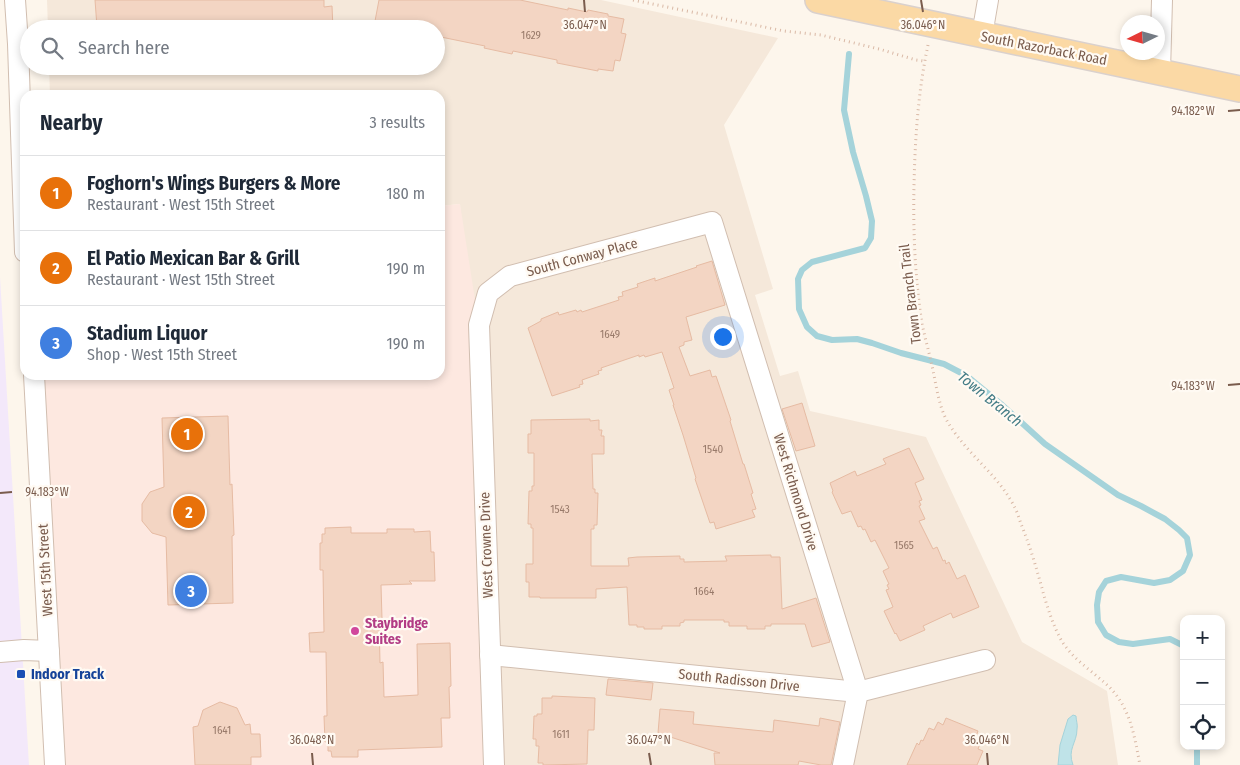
<!DOCTYPE html>
<html lang="en">
<head>
<meta charset="utf-8">
<style>
  body { margin:0; font-family:"Fira Sans Condensed",sans-serif; background:#f6f6f7; color:#1f2937 }
  .controls { position:absolute; right:15px; bottom:15px; display:grid; overflow:hidden; border-radius:10px; box-shadow:0 2px 8px #0003 }
  .controls button { width:45px; height:45px; display:grid; place-items:center; padding:0; border:0; border-bottom:1px solid #e0e1e3; background:#fff; color:#1f2937; font:25px sans-serif }
  .compass { position:absolute; left:1120px; top:15px; width:45px; height:45px; border-radius:50%; background:#fff; box-shadow:0 2px 8px #0003; rotate:265deg }
  .you { position:absolute; left:722px; top:336px; width:18px; height:18px; margin:-12px; border:4px solid #fff; border-radius:50%; background:#1a73e8; box-shadow:0 0 0 8px #1a73e833 }
  .badge { display:grid; place-items:center; width:32px; height:32px; border-radius:50%; background:#e76f51; color:#fff; font-size:16px; font-weight:700 }
  .pin { position:absolute; translate:-50% -50%; border:2px solid #fff; box-shadow:0 1px 5px #0006 }
  .list { margin:0; padding:0; list-style:none }
  h2 { display:flex; justify-content:space-between; align-items:center; height:65px; margin:0; padding:0 20px; font-size:21px }
  h2 small { font-size:16px; font-weight:400; color:#747a83 }
  .list li { display:grid; grid-template-columns:32px 1fr auto; gap:15px; align-items:center; box-sizing:border-box; height:75px; padding:0 20px; border-top:1px solid #e0e1e3 }
  .list b { display:block; font-size:19px; white-space:nowrap }
  .list p { margin:0; font-size:16px; white-space:nowrap; color:#747a83 }
  .list em { font-size:16px; font-style:normal; color:#747a83 }
  .icon { flex:none; width:28px; height:28px; fill:none; stroke:currentColor; stroke-width:2; stroke-linecap:round; stroke-linejoin:round }
  .map { position:relative; flex:none; width:1240px; height:765px; overflow:hidden }
  .search { position:absolute; background:#fff; box-shadow:0 2px 8px #0003; left:20px; top:20px; width:425px; height:55px; display:flex; align-items:center; gap:12px; box-sizing:border-box; padding:0 18px; border-radius:28px; color:#747a83; font-size:19px }
  .panel { position:absolute; background:#fff; box-shadow:0 2px 8px #0003; left:20px; top:90px; width:425px; height:290px; border-radius:15px }
  .map>svg:first-child { display:block }
</style>
</head>
<body>
<div class="map">
<svg width="1240" height="765" viewBox="0 0 1240 765">
  <rect width="100%" height="100%" fill="#fdf6ec"/>
  <polygon fill="#f5e8da" points="47,0 601,0 778,38 724,125 773,289 755,295 780,376 798,371 810,411 926,437 1022,642 1107,691 1118,765 494,765 460,204 440,206 440,95 50,95 49,66 436,66 436,29 48,29"/>
  <polygon fill="#fde8e0" points="460,204 479,325 494,765 55,765 34,375 440,375 440,206"/>
  <polygon fill="#f3e8fa" points="0,277 29,765 0,765"/>
  <path fill="#bfe3e8" stroke="#a5d3da" d="M1073 715 1076 716C1076 720 1078 725 1077 729 1077 743 1067 749 1073 765H1058L1060 745 1068 719Z"/>
  <g fill="none" stroke-linecap="round" stroke-linejoin="round">
    <g stroke="#a5d3da" stroke-width="6">
      <polyline points="849,54 844,110 853,152 866,196 872,221 871,238 865,248 812,262 802,270 798,279 799,309 807,327 817,336 832,340 857,339 872,343 901,353 944,364 967,376 1001,404 1045,444 1118,495 1141,506 1165,519 1179,530 1187,538 1190,555 1183,571 1170,580 1154,583 1121,577 1106,581 1099,592 1097,605 1098,622 1106,635 1119,642 1133,644 1170,639 1184,646"/>
      <polyline points="1197,765 1197,746"/>
    </g>
  </g>
  <g fill="#f3d5c3" stroke="#e6bba3">
    <polygon points="95,0 324,0 324,7 332,6 333,29 101,29 101,26 97,27"/>
    <polygon points="379,0 520,0 568,10 568,8 587,12 588,10 608,14 608,16 624,19 621,33 626,34 620,61 615,60 613,71 598,69 598,71 557,63 557,60 513,51 512,54 484,48 485,46 436,36 436,29 395,29 380,25 380,23 375,21"/>
    <polygon points="712,261 725,305 686,317 692,340 684,342 684,345 679,347 690,376 710,370 712,377 716,376 731,420 730,421 743,464 744,464 753,493 751,494 756,509 752,510 755,517 716,529 714,522 710,523 695,479 696,478 683,435 673,405 674,405 669,390 674,388 662,352 645,357 644,355 639,357 639,355 601,368 602,370 598,371 599,374 582,380 583,384 579,385 580,387 552,396 528,328 541,321 541,319 558,312 559,315 576,310 577,312 581,310 582,312 619,300 618,297 623,296 622,292 638,287 637,284 655,278 655,281 697,267 696,266"/>
    <polygon points="802,403 815,446 796,451 782,409"/>
    <polygon points="228,416 230,485 232,484 234,535 232,536 233,603 168,605 166,537 152,533 142,521 142,504 150,492 164,487 162,418"/>
    <polygon points="590,419 590,421 599,420 599,430 602,430 601,436 604,436 604,454 592,454 593,489 595,489 595,493 598,493 597,525 594,525 594,529 591,529 591,566 629,566 628,558 637,557 680,556 680,559 684,559 684,562 727,561 725,556 771,555 771,557 780,557 782,609 816,598 830,642 812,647 805,624 771,624 771,626 765,626 765,629 747,629 747,626 729,626 729,622 724,622 724,620 684,620 684,622 680,623 680,626 662,626 662,629 644,629 644,627 637,627 637,625 629,625 627,587 596,589 596,598 540,598 540,597 529,597 529,582 526,582 526,564 533,564 533,528 531,528 531,524 528,524 529,491 532,491 532,486 534,486 534,453 528,453 528,434 531,434 531,420"/>
    <polygon points="909,448 924,479 915,483 922,500 919,501 921,505 919,506 925,519 919,521 933,549 937,547 943,561 945,560 946,564 949,562 957,579 965,575 979,607 953,618 951,613 923,626 925,630 900,641 896,633 895,634 884,611 893,607 886,590 889,589 887,585 889,584 883,571 889,568 875,540 871,542 865,529 863,530 861,526 858,527 851,511 842,514 832,492 833,491 830,483 855,471 857,476 886,464 883,459"/>
    <polygon points="351,527 351,533 387,533 387,529 414,529 414,532 430,531 431,552 434,552 435,581 409,581 412,584 381,585 382,619 379,619 380,663 383,662 384,697 418,695 417,644 450,643 451,686 449,687 450,718 441,718 442,747 358,750 358,757 332,757 331,751 328,751 328,742 325,742 324,716 327,716 326,652 310,652 309,633 324,632 323,570 320,570 320,543 322,543 322,534 325,534 325,528"/>
    <polygon points="608,679 653,683 651,700 606,695"/>
    <polygon points="552,696 595,698 594,730 588,730 587,764 543,765 543,763 538,763 539,746 536,746 536,739 533,739 534,716 537,716 537,714 542,714 542,698 552,698"/>
    <polygon points="220,702 237,708 245,725 250,724 251,734 260,734 261,757 251,757 251,765 195,765 193,727 198,726 203,710"/>
    <polygon points="660,709 694,712 693,724 773,732 774,720 819,726 820,718 840,722 831,765 821,765 799,761 798,765 715,765 714,753 720,753 658,733"/>
    <polygon points="946,718 978,731 975,739 981,741 978,749 983,751 977,765 907,765 917,743 919,745 921,740 923,741 929,728 934,730 938,722 943,725"/>
  </g>
  <g fill="none" stroke-linecap="round" stroke-linejoin="round">
    <g stroke="#d1beb0" stroke-width="22">
      <g id="minor">
        <polyline points="15,0 18,44 25,252"/>
        <polyline points="982,35 988,0"/>
        <polyline points="1160,72 1162,0"/>
        <polyline points="34,375 55,765"/>
        <polyline points="0,652 24,650 49,651"/>
        <polyline points="490,655 858,692 985,660"/>
        <polyline points="494,765 479,325 488,293 510,276 712,222 858,692 843,765"/>
      </g>
    </g>
    <g stroke="#dad1cd" stroke-width="28">
      <polyline id="major" points="818,0 1240,89"/>
    </g>
    <g stroke="#d9b8a5" stroke-width="3" stroke-dasharray="1 4" stroke-linecap="butt">
      <polyline points="633,0 784,31 821,35 879,49 916,60 924,61"/>
      <path d="M928 45C918 92 915 139 914 186 913 232 915 278 922 324 925 338 929 352 932 366 936 383 938 403 946 419 964 452 997 473 1014 506 1017 511 1019 518 1021 524 1031 548 1038 574 1045 599 1049 612 1053 624 1059 636 1069 656 1089 669 1105 683 1130 705 1134 734 1140 765"/>
    </g>
    <use href="#minor" stroke="#fff" stroke-width="20"/>
    <use href="#major" stroke="#fbd9a5" stroke-width="25"/>
  </g>
  <path fill="none" stroke="#7a5c4d" stroke-width="2" d="M584 0 585 12M921 0 923 12M1228 111 1240 110M1228 385 1240 384M0 493 12 492M312 753 313 765M649 753 651 765M987 753 988 765"/>
  <circle fill="#d1479c" stroke="#fffaf3" stroke-width="2" cx="355" cy="631" r="5"/>
  <rect fill="#1a4fb4" stroke="#fffaf3" stroke-width="2" x="16" y="669" width="10" height="10" rx="2.5"/>
  <g text-anchor="middle" stroke-width="4.5" stroke-linejoin="round" paint-order="stroke">
    <g font-size="11" fill="#987a6a">
      <text x="531" y="39">1629</text>
      <text x="610" y="338">1649</text>
      <text x="713" y="453">1540</text>
      <text x="560" y="513">1543</text>
      <text x="904" y="549">1565</text>
      <text x="704" y="595">1664</text>
      <text x="222" y="734">1641</text>
      <text x="561" y="738">1611</text>
    </g>
    <g font-size="14" fill="#7a5c4d" stroke="#fffaf3">
      <text transform="translate(1044 48) rotate(11)" y="5">South Razorback Road</text>
      <text transform="translate(582 257) rotate(-15)" y="5">South Conway Place</text>
      <text transform="translate(910 294) rotate(-97)" y="5">Town Branch Trail</text>
      <text transform="translate(796 492) rotate(73)" y="5">West Richmond Drive</text>
      <text transform="translate(486 545) rotate(-92)" y="5">West Crowne Drive</text>
      <text transform="translate(45 570) rotate(-93)" y="5">West 15th Street</text>
      <text transform="translate(739 680) rotate(6)" y="5">South Radisson Drive</text>
    </g>
    <g font-size="14" font-weight="bold" fill="#b23c85" stroke="#fffaf3" text-anchor="start">
      <text x="365" y="628">Staybridge<tspan x="365" dy="16">Suites</tspan></text>
    </g>
    <g font-size="14" font-weight="bold" fill="#164399" stroke="#fffaf3" text-anchor="start">
      <text x="31" y="679">Indoor Track</text>
    </g>
    <g font-size="15" font-style="italic" fill="#437c86" stroke="#fffaf3">
      <text transform="translate(990 399) rotate(39)" y="5">Town Branch</text>
    </g>
  </g>
  <g font-size="12" text-anchor="middle" fill="#7a5c4d" stroke="#fffaf3" stroke-width="4.5" stroke-linejoin="round" paint-order="stroke">
    <text x="585" y="29">36.047°N</text>
    <text x="923" y="29">36.046°N</text>
    <text x="1193" y="115">94.182°W</text>
    <text x="1193" y="390">94.183°W</text>
    <text x="47" y="496">94.183°W</text>
    <text x="312" y="744">36.048°N</text>
    <text x="649" y="744">36.047°N</text>
    <text x="987" y="744">36.046°N</text>
  </g>
</svg>
<div class="controls">
<button>+</button>
<button>−</button>
<button><svg class="icon" aria-label="locate" viewBox="0 0 24 24"><circle cx="12" cy="12" r="6"/><path d="M12 2v4M12 18v4M2 12h4M18 12h4"/></svg></button>
</div>
<svg class="compass" viewBox="-18 -18 36 36"><path d="M0-13l5 13h-10z" fill="#e53935"/><path d="M0 13l5-13h-10z" fill="#747a83"/></svg>
<div class="you"></div>
<div class="pin badge" style="left:187px;top:434px;background:#e8710a">1</div>
<div class="pin badge" style="left:189px;top:512px;background:#e8710a">2</div>
<div class="pin badge" style="left:191px;top:591px;background:#3f7fe0">3</div>
<div class="search"><svg class="icon" aria-label="search" viewBox="0 0 24 24"><circle cx="10" cy="10" r="6"/><path d="M15 15l6 6"/></svg>Search here</div>
<section class="panel">
<h2>Nearby<small>3 results</small></h2>
<ul class="list">
<li><span class="badge" style="background:#e8710a">1</span><div><b>Foghorn's Wings Burgers &amp; More</b><p>Restaurant · West 15th Street</p></div><em>180 m</em></li>
<li><span class="badge" style="background:#e8710a">2</span><div><b>El Patio Mexican Bar &amp; Grill</b><p>Restaurant · West 15th Street</p></div><em>190 m</em></li>
<li><span class="badge" style="background:#3f7fe0">3</span><div><b>Stadium Liquor</b><p>Shop · West 15th Street</p></div><em>190 m</em></li>
</ul>
</section>
</div>
</body>
</html>
